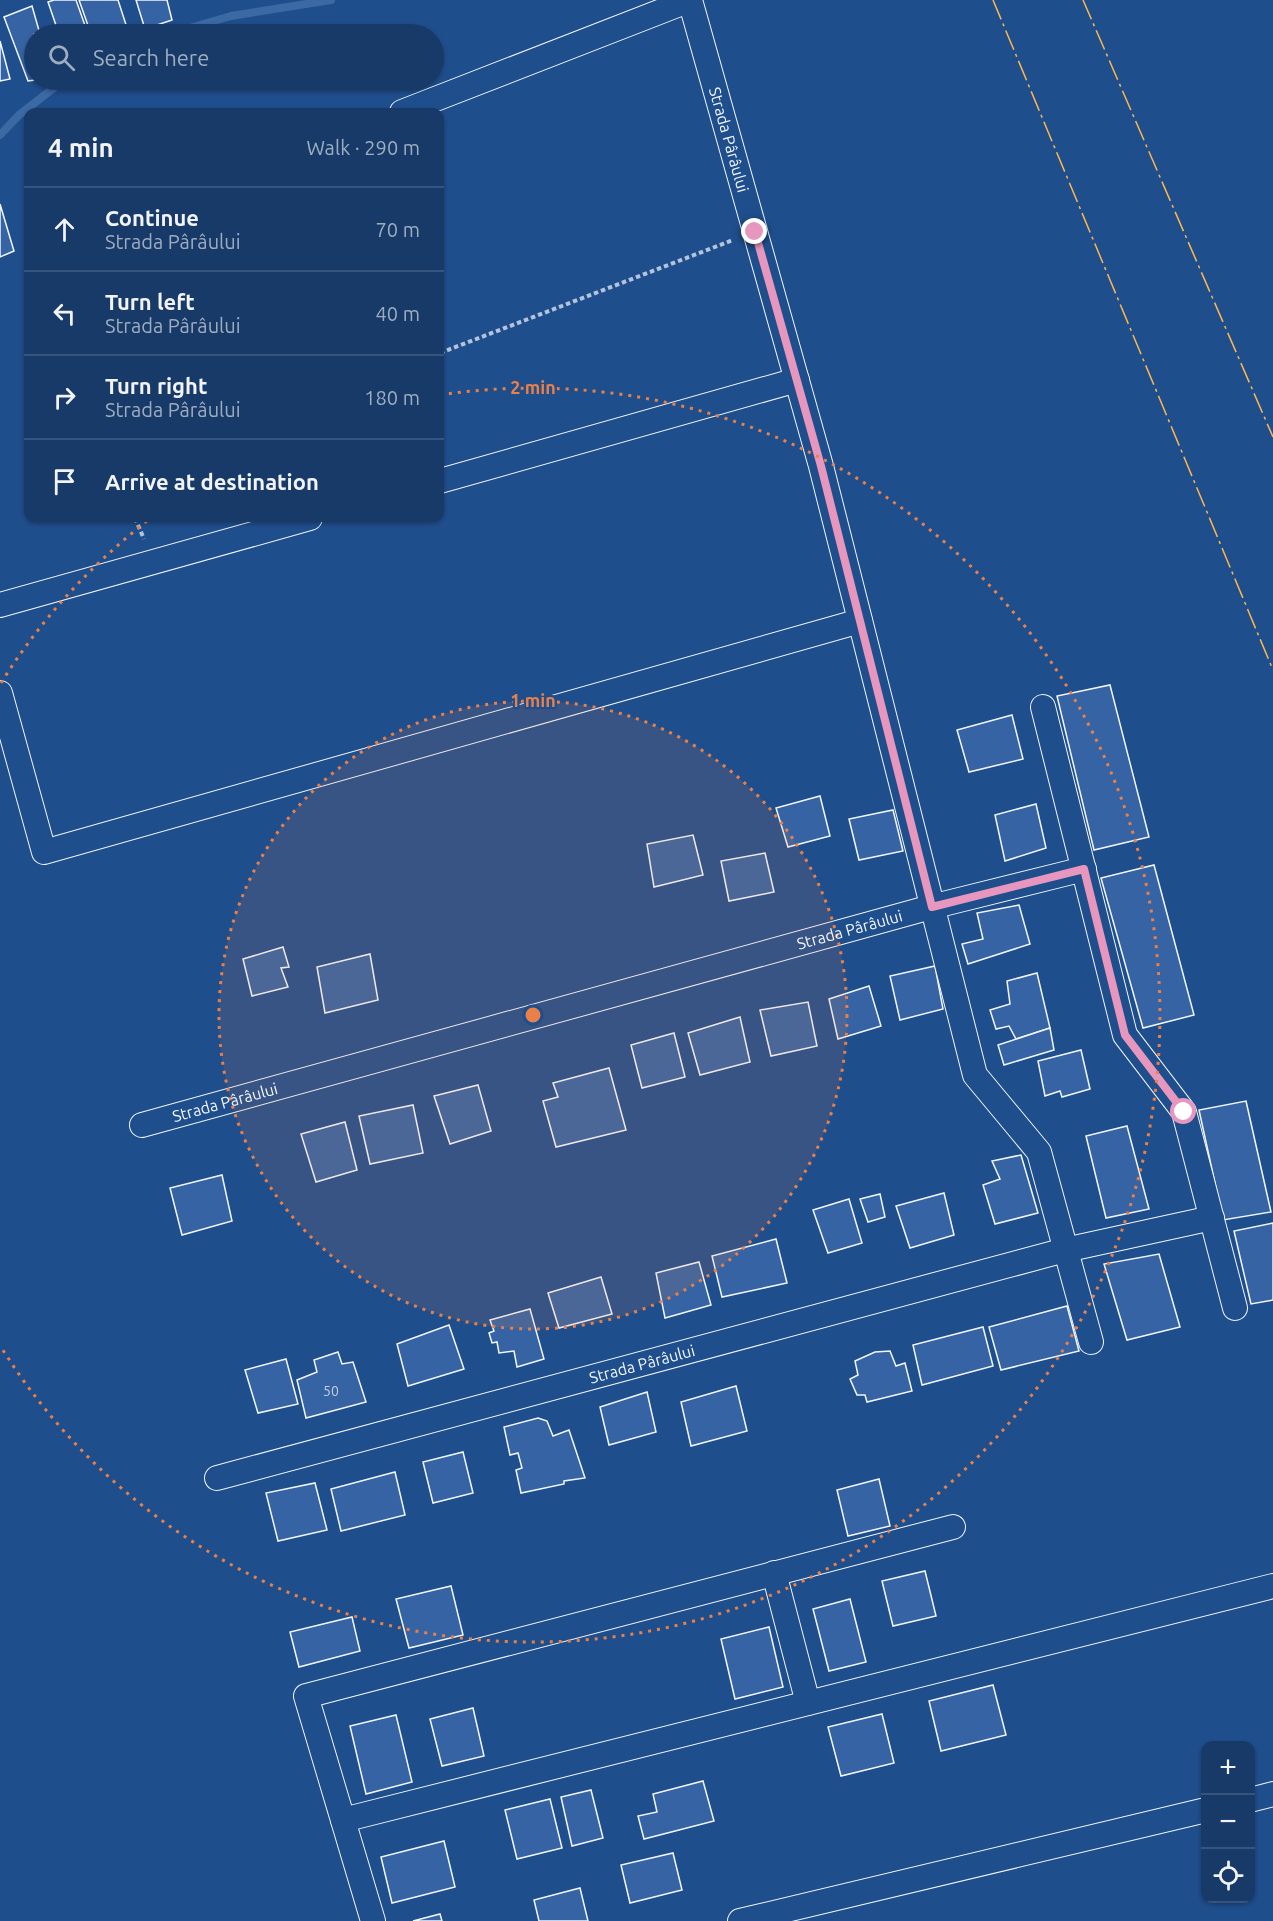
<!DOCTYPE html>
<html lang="en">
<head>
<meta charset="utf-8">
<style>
  body { margin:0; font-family:Ubuntu,sans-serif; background:#20416f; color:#f1f3f6 }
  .controls { position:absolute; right:18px; bottom:18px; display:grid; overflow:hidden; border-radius:12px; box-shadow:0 2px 4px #0004 }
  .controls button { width:54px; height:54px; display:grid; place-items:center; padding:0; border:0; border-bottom:2px solid #36547d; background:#173a69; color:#f1f3f6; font:30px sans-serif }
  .stop { position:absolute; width:18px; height:18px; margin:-14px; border:4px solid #e797bd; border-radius:50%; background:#fff }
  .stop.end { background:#e797bd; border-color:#fff; box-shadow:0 2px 6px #0008 }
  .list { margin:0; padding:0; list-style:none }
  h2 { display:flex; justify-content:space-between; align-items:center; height:78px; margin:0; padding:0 24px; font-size:26px }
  h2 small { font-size:20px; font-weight:400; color:#9eadc0 }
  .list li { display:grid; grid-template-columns:39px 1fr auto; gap:18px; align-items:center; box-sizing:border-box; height:84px; padding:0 24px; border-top:2px solid #36547d }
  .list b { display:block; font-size:22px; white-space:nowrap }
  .list p { margin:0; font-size:20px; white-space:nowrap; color:#9eadc0 }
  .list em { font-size:20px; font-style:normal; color:#9eadc0 }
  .icon { flex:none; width:33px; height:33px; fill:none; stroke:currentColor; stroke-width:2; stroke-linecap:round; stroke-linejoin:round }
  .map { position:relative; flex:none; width:1273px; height:1921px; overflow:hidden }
  .search { position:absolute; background:#173a69; box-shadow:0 2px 4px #0004; left:24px; top:24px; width:420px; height:66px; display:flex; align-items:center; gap:15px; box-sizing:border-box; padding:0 21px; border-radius:33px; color:#9eadc0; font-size:22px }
  .panel { position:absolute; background:#173a69; box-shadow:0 2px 4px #0004; left:24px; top:108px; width:420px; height:414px; border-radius:12px }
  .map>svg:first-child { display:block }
</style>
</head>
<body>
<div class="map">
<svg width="1273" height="1921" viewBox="0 0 1273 1921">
  <rect width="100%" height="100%" fill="#1f4e8c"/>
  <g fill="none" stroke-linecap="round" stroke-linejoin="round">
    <g stroke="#3b69a3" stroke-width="8">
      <polyline points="169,34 231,16 331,0"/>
      <polyline points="0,135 19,115 64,80"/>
    </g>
  </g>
  <g fill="#3563a3" stroke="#f2f6ff" stroke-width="1.5">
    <polygon points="54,0 76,0 88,34 59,34 48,2"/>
    <polygon points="79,0 118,0 129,34 91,34"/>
    <polygon points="136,0 167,0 172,20 145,29"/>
    <polygon points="32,6 40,34 34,34 35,80 28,81 4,17"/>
    <polygon points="0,41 10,79 0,81"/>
    <polygon points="0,204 14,251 0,257"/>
    <polygon points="1110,685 1149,837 1094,850 1057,696"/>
    <polygon points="1012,715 1023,759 969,772 957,730"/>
    <polygon points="820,796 830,836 788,847 776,808"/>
    <polygon points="1036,804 1046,848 1005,861 995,815"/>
    <polygon points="893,810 903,851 859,860 849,819"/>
    <polygon points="693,835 703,875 654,887 647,844"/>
    <polygon points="765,853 774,892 729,901 721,861"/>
    <polygon points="1154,865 1194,1015 1143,1028 1101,878"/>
    <polygon points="1019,905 1030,944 968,964 962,944 983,939 977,913"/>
    <polygon points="283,947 289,967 281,968 288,987 252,996 243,959"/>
    <polygon points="370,954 378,1000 325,1013 317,967"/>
    <polygon points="935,966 943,1009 900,1020 890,976"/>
    <polygon points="1037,973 1050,1028 1016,1039 1009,1026 996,1029 990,1010 1010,1004 1007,981"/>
    <polygon points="869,986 881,1026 838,1039 829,999"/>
    <polygon points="808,1002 817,1046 771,1056 760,1010"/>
    <polygon points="740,1017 750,1062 700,1075 688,1033"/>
    <polygon points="1050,1028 1054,1050 1004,1065 998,1045"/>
    <polygon points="674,1033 685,1077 642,1088 631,1045"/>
    <polygon points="1081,1050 1090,1089 1062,1097 1060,1091 1045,1096 1038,1061"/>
    <polygon points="609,1068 626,1130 556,1147 543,1101 558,1097 553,1083"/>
    <polygon points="478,1085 491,1131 450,1144 434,1096"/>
    <polygon points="1246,1101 1271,1212 1223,1220 1199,1110"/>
    <polygon points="413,1105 423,1153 370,1164 359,1116"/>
    <polygon points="345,1122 357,1170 316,1182 301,1134"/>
    <polygon points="1127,1126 1149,1209 1106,1218 1086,1136"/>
    <polygon points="1021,1155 1038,1213 995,1224 983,1185 1000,1179 992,1161"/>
    <polygon points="222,1175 232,1221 182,1235 170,1188"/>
    <polygon points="944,1193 954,1235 910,1248 896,1206"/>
    <polygon points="880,1194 885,1217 868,1222 860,1199"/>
    <polygon points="849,1199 862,1243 828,1253 813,1210"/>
    <polygon points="1273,1223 1273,1300 1251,1304 1234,1231"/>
    <polygon points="776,1239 787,1283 722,1297 712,1256"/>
    <polygon points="1159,1254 1180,1327 1127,1340 1104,1264"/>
    <polygon points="699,1262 711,1305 665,1318 656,1273"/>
    <polygon points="601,1277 612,1314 559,1328 548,1293"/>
    <polygon points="1067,1306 1079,1351 1001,1370 989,1327"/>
    <polygon points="530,1309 544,1359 517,1367 514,1351 499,1353 497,1342 492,1343 489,1333 494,1331 490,1320"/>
    <polygon points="449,1325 464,1369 408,1386 397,1344"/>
    <polygon points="983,1327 993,1366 922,1385 913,1345"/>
    <polygon points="890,1351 896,1366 905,1363 912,1391 867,1402 865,1395 857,1395 850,1379 858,1375 855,1361 875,1352"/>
    <polygon points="338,1352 342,1364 353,1362 366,1402 306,1418 297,1380 317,1372 314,1360"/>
    <polygon points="286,1359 298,1404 258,1413 245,1370"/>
    <polygon points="736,1386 747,1431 691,1446 681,1402"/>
    <polygon points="647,1392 656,1432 609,1445 600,1407"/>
    <polygon points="538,1418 547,1421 553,1436 569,1430 585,1478 564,1481 564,1484 521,1493 516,1470 522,1468 518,1453 510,1455 504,1427"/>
    <polygon points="463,1452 473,1493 433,1503 423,1462"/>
    <polygon points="395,1472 405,1515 341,1531 331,1489"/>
    <polygon points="879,1479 890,1526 848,1536 837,1490"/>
    <polygon points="315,1483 327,1530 278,1541 266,1493"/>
    <polygon points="925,1571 936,1616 893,1626 882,1581"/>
    <polygon points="451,1586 463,1635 409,1648 396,1599"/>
    <polygon points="850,1599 866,1662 829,1671 813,1609"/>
    <polygon points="352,1617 360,1651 299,1667 290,1632"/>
    <polygon points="769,1627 783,1687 735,1699 721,1639"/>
    <polygon points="993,1685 1006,1735 941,1751 929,1701"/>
    <polygon points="473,1708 484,1756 442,1766 430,1719"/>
    <polygon points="882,1714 894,1763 841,1776 828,1727"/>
    <polygon points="396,1715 412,1782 366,1794 350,1726"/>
    <polygon points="703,1781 714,1821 644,1839 638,1816 657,1812 653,1794"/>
    <polygon points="591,1790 603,1838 572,1846 561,1797"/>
    <polygon points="550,1799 562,1848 517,1859 505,1810"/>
    <polygon points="444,1841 455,1887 392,1903 381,1857"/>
    <polygon points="673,1853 682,1890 630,1903 621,1865"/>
    <polygon points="580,1888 588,1921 539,1921 534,1900"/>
    <polygon points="440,1914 442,1921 413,1921"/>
  </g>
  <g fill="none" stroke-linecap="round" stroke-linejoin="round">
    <g stroke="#f2f6ff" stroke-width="26">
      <g id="minor">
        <path id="s1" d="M402 112 690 0 821 466 975 1075 1039 1152 1091 1342"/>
        <polyline points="440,481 797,380"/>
        <polyline points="0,605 310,518"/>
        <polyline points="0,693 44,852 860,621"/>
        <polyline points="1043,707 1125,1035 1184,1112 1235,1308"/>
        <path id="s2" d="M142 1125 931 907 1084 869"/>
        <path id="s3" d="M217 1478 1065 1250 1212 1218"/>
        <polyline points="774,1573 808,1703"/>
        <polyline points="1250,1800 1273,1794"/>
        <polyline points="343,1820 1273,1586"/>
        <polyline points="373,1921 306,1696 953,1527"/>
        <polyline points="740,1921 1206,1810"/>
      </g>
    </g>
    <g stroke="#b3c4dc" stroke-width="4" stroke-dasharray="4.5 3" stroke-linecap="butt">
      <polyline points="440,353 733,240"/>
      <polyline points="135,518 144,539"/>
    </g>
    <use href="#minor" stroke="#1f4e8c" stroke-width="24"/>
    <g stroke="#ffb74d" stroke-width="1.5" stroke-dasharray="21 4.5 3 4.5" stroke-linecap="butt">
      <polyline points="993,0 1273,670"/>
      <polyline points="1083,0 1273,437"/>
    </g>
  </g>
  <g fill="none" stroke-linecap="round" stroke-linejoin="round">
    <polyline stroke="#e797bd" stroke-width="8" points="755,232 821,466 932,907 1084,869 1125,1035 1184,1112"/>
  </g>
  <circle cx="533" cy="1015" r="314" fill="#ea8049" fill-opacity=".12"/>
  <g fill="none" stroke="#ea8049" stroke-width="3" stroke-dasharray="3 6">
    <circle cx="533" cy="1015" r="314"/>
    <path d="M1 683A627 627 0 0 1 151 518M440 395A627 627 0 1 1 1 1347"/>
  </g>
  <g text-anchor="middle" stroke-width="4.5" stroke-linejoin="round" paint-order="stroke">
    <g font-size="14" fill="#c3d1e8">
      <text x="331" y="1396">50</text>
    </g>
    <g font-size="16" fill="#f2f6ff" stroke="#1f4e8c">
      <text dy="6" stroke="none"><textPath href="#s1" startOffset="454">Strada Pârâului</textPath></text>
      <text dy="6" stroke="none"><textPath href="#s2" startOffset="734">Strada Pârâului</textPath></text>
      <text dy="6" stroke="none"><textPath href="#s2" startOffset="86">Strada Pârâului</textPath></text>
      <text dy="6" stroke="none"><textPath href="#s3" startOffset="440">Strada Pârâului</textPath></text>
    </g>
  </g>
  <circle cx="533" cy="1015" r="9" fill="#ea8049" stroke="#1f4e8c" stroke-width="3"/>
  <g font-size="18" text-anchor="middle" font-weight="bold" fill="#ea8049" stroke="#1f4e8c" stroke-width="4.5" stroke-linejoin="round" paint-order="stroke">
    <text x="533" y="394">2 min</text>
    <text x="533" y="707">1 min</text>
  </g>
</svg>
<div class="controls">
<button>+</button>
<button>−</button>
<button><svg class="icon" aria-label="locate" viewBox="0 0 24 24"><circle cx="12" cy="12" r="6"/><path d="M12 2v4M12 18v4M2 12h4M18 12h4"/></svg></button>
</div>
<div class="stop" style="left:1184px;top:1112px"></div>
<div class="stop end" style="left:755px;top:232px"></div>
<div class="search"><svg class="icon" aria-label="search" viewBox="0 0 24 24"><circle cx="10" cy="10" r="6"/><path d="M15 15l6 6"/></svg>Search here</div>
<section class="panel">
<h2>4 min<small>Walk · 290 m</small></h2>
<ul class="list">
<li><svg class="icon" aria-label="ahead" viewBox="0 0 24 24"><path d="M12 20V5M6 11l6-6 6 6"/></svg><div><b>Continue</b><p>Strada Pârâului</p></div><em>70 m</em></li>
<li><svg class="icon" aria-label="left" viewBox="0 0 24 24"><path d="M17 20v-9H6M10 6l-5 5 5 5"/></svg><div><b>Turn left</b><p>Strada Pârâului</p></div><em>40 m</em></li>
<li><svg class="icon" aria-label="right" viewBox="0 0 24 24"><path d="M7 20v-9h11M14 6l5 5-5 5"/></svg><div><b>Turn right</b><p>Strada Pârâului</p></div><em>180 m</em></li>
<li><svg class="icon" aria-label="arrive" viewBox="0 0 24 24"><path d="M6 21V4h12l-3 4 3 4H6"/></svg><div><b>Arrive at destination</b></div></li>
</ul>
</section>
</div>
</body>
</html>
